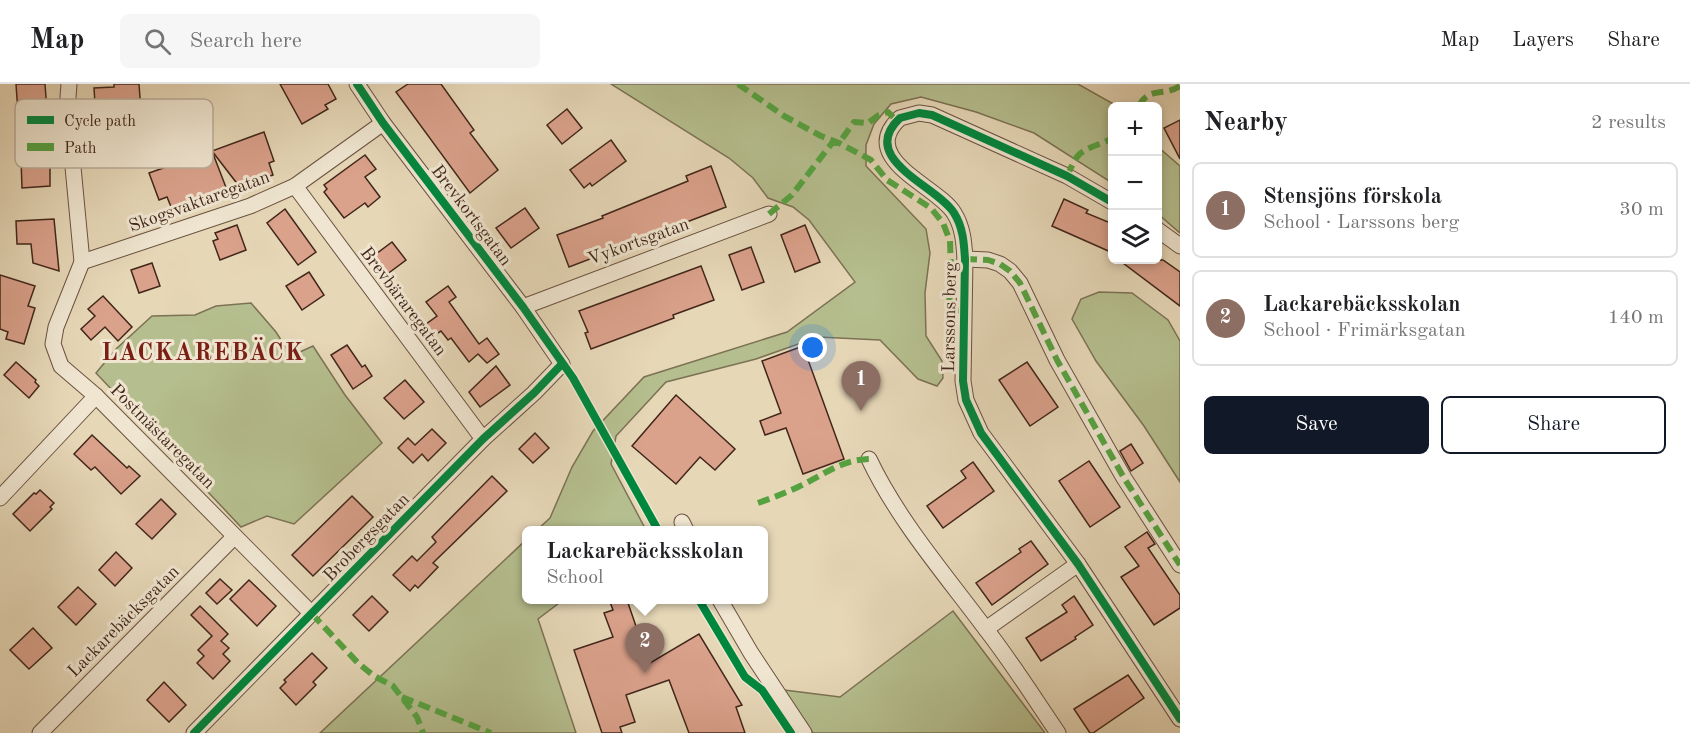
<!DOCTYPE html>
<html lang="en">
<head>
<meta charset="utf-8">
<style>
  body { margin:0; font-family:"Old Standard TT",serif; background:#f6f6f6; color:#202124 }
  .controls { position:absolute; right:18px; top:18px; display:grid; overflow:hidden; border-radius:9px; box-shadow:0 3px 9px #0003 }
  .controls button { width:54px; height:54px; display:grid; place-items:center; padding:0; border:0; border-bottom:2px solid #e0e0e0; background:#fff; color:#202124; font:30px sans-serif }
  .you { position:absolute; left:813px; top:264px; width:21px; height:21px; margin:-15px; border:4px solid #fff; border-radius:50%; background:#1a73e8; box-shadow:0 0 0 9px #1a73e833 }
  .badge { display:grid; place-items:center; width:39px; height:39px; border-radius:50%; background:#111827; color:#fff; font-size:20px; font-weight:700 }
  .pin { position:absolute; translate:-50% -50px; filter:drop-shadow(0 2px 3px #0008) }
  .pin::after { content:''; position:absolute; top:32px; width:21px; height:18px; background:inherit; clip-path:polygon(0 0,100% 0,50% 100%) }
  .popup { position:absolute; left:522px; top:442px; width:246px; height:78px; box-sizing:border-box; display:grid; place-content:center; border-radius:9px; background:#fff; filter:drop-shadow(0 2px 4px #0005); font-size:20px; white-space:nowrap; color:#757577 }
  .popup b { font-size:22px; color:#202124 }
  .popup::after { content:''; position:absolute; left:50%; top:100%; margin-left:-12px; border:12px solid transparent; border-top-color:#fff }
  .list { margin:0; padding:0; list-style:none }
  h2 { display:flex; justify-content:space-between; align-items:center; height:78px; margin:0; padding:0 24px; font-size:26px }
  h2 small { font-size:20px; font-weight:400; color:#757577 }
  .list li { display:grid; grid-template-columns:39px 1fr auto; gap:18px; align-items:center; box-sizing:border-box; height:96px; margin:0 12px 12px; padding:0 12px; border:2px solid #e0e0e0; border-radius:9px }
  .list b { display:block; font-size:22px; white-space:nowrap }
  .list p { margin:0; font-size:20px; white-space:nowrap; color:#757577 }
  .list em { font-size:20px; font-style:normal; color:#757577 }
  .actions { display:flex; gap:12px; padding:18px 24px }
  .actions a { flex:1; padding:14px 0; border:2px solid #111827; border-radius:9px; text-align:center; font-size:21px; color:#111827 }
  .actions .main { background:#111827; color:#fff }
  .icon { flex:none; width:33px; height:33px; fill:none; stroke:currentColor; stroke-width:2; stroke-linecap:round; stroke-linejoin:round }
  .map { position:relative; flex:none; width:1180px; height:649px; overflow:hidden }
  header { display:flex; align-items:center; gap:36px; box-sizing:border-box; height:84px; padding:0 30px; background:#fff; border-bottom:2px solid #e0e0e0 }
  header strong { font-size:28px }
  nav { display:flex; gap:33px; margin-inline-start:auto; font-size:21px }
  .search { width:420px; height:54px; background:#f6f6f6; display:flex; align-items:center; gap:15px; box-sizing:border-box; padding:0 21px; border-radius:9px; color:#757577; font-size:22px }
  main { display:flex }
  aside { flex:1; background:#fff }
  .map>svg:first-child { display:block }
</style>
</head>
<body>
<header>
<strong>Map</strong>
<div class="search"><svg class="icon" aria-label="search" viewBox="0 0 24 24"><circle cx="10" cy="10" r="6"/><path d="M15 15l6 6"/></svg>Search here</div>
<nav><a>Map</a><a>Layers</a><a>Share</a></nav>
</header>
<main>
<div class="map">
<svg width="1180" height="649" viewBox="0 0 1180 649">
  <rect width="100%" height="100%" fill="#e6d7b7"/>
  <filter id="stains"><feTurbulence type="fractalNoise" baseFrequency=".00333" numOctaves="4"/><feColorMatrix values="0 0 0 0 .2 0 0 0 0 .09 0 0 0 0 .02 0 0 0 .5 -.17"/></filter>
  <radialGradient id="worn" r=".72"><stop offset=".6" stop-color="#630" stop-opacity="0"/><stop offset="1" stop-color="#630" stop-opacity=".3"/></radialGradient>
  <g fill="#b5be8e" stroke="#7c7254" stroke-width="1.5">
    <polygon points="611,0 1078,0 1117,22 1112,22 1112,99 1034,49 976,28 921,13 891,20 874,40 866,61 866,82 926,145 930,169 925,209 926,252 942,277 943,294 937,302 918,295 880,256 818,253 756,275 666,298 616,352 611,380 646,446 537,446 550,434 572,383 593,347 644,293 787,248 855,198 809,136 793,123 768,114 753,94 729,74"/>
    <polygon points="1158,63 1180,82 1180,149 1158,130"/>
    <polygon points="1099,208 1132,209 1168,236 1180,257 1180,398 1144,342 1096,277 1072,235 1081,215"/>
    <polygon points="251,219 276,248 291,272 313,262 345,311 382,359 294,440 267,432 241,443 96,289 116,265 152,232 195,231 216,222"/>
    <polygon points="526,456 526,516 563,516 538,535 576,649 320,649"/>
    <polygon points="953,527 1045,649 813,649 784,606 840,613"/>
  </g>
  <g fill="#daa18b" stroke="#42261a" stroke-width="1.5">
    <polygon points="16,0 45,0 47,27 18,29"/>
    <polygon points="114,0 139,0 143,55 117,56 117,50 97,51 94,4 114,3"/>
    <polygon points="280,0 328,0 336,15 325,21 328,25 302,40"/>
    <polygon points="408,0 441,0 474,46 470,49 498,86 470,109 396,8"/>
    <polygon points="567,25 582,44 562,60 547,41"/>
    <polygon points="1180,36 1180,75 1164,44"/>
    <polygon points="264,48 274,77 269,79 273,91 239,102 212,67"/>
    <polygon points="611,56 626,77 592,102 590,99 584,104 570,86"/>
    <polygon points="58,61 58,73 50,74 50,102 22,104 21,75 18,75 17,62"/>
    <polygon points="212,67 227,106 172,125 167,113 159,116 149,89"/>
    <polygon points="365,71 376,85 365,93 380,113 368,123 365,119 344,134 324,108 327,105 324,101"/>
    <polygon points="711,82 726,123 569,183 557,151 603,134 602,132 688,97 686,92"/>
    <polygon points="1064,115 1088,126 1086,129 1113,140 1113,169 1052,142"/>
    <polygon points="525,124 539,144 511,164 496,144"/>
    <polygon points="285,125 316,168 298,181 267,139"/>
    <polygon points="54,135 59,187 33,179 31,160 17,160 16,137"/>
    <polygon points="237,141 246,166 220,176 213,157 218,155 215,149"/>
    <polygon points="805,141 820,178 795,188 781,151"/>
    <polygon points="392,158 406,176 386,191 372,173"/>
    <polygon points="751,163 764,198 742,206 729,171"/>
    <polygon points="1119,176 1163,176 1180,188 1180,222"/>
    <polygon points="152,179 160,202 139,209 131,186"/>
    <polygon points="701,182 714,216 673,231 674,234 591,265 585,249 588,248 579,227"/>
    <polygon points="309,188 324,211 302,226 286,202"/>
    <polygon points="0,191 35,202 28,222 35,224 24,260 6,255 8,248 0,245"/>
    <polygon points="448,202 456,213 449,218 479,260 487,254 499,270 487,279 478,270 469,278 451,254 448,256 441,247 430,254 422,243 437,232 426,218"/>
    <polygon points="103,212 132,243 118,257 105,243 91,256 81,245 95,232 88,225"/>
    <polygon points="347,261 362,283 365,281 372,292 353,305 331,271"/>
    <polygon points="803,262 844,375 803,390 786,344 765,351 760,337 781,329 762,277"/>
    <polygon points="16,278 36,296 35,298 39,302 29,314 4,291"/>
    <polygon points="1027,278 1058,323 1030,342 999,296"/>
    <polygon points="496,282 510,301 480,323 469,308"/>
    <polygon points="405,296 424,318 404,335 384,314"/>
    <polygon points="676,311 735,365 715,386 700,373 676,400 632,362"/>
    <polygon points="432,345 446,359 428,377 422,370 413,379 398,364 408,354 415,361"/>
    <polygon points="535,349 549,364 533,379 519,365"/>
    <polygon points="92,351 127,384 129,382 140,392 121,410 95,383 91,386 74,370"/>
    <polygon points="1131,360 1143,379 1131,387 1120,367"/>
    <polygon points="1089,377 1120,423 1090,443 1059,397"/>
    <polygon points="973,378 994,407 943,444 927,422 966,394 961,387"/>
    <polygon points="492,392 507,407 433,479 438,483 418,504 415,501 410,507 393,491 412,472 417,477 436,458 432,453"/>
    <polygon points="40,406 54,419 50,423 52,425 30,447 13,430 34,409 36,410"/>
    <polygon points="352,412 373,433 313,492 292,471"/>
    <polygon points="161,415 176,430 152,455 136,440"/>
    <polygon points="1147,448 1155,460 1148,464 1180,511 1180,524 1154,541 1121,493 1139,482 1125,463"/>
    <polygon points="1031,457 1048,480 992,521 976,499 1021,468 1019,465"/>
    <polygon points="116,468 132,484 115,502 99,486"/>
    <polygon points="220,495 232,506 217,520 206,509"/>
    <polygon points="249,496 276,522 257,542 230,515"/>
    <polygon points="78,503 96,520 76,541 58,523"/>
    <polygon points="372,512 388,528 369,547 353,531"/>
    <polygon points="1074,512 1093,541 1075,553 1076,555 1041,577 1026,554 1067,528 1062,521"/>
    <polygon points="619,516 627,516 638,548 634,550 645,582 699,550 742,621 736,623 745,649 689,649 669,596 626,611 635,638 620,643 622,649 602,649 574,566 613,553 604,529 613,526 610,518"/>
    <polygon points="200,522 228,550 221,557 229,564 223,570 230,577 213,595 197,579 204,572 198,566 212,552 191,531"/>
    <polygon points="33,544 52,564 29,585 10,566"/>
    <polygon points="312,569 327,584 313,598 316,601 296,621 280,604 286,598 284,596"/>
    <polygon points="1128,591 1144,614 1093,649 1090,649 1074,625"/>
    <polygon points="164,598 186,621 169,638 147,616"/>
  </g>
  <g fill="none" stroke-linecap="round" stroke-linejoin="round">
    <g stroke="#6b5241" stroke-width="17">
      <g id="minor">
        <polyline points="69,0 68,13 73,83 82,178 56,243 53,260 61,282 96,312 312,530"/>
        <polyline points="295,102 483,355"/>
        <path d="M1112 118 1067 92 932 31 919 29 900 34C856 75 938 102 954 129 963 143 964 159 965 175L963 297 966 316 981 349 1078 480 1180 635"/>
        <polyline points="1158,146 1180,162"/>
        <polyline points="965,175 988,176 1000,180 1010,187 1020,199 1057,276 1124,394 1180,481"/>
        <polyline points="82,178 250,122 295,102 383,39"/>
        <polyline points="523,223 769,130"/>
        <path d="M869 375C898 436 944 489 985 544 1011 577 1034 614 1058 649"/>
        <polyline points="0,414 96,312"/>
        <polyline points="682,438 686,446"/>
        <polyline points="720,516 751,569 804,649"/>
        <polyline points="986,545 1078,480"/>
        <polyline points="40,649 234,453"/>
        <polyline points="194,649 483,355 534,309 562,280 523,223 383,39 357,0"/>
      </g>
    </g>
    <use href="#minor" stroke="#efe5d0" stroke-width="15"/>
    <g stroke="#55a340" stroke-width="6" stroke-dasharray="12 6" stroke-linecap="butt">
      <polyline points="738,0 784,32 821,52 839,59 871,76 887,96 931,124 943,139 950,157 951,186 949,226 964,227"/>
      <path d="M1139 22C1149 2 1164 13 1180 2"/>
      <path d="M1067 92C1070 86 1073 79 1077 73 1084 63 1102 61 1112 54"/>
      <polyline points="769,130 792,111 832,59 839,59 854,38 868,39 879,31 888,28 897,37"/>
      <polyline points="965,175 988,176 1000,180 1010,187 1020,199 1057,276 1124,394 1180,481"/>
      <path d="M758 419C772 414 785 409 798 403 824 391 840 376 869 375"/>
      <polyline points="312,530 358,579 374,592 393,602 417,633 423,649"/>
      <polyline points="402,613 491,649"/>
    </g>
    <g stroke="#efe5d0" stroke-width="11">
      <g id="cycleway">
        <polyline points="357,0 383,39 523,223 573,294 658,446"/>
        <path d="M1112 118 1067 92 932 31 919 29 900 34C856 75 938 102 954 129 963 143 964 159 965 175L963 297 966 316 981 349 1078 480 1180 635"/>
        <polyline points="699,516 745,593 762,606 791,649"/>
        <polyline points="194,649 483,355 534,309 562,280"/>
      </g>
    </g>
    <use href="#cycleway" stroke="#00873e" stroke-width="8"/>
  </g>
  <g text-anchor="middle" stroke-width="6" stroke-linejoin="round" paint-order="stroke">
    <g font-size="18" fill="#42261a" stroke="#efe5d0">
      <text transform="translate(199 117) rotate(-20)" y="6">Skogsvaktaregatan</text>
      <text transform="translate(472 131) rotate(53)" y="6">Brevkortsgatan</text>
      <text transform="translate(638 157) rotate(-20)" y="6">Vykortsgatan</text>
      <text transform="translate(404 217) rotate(53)" y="6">Brevbäraregatan</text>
      <text transform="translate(949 233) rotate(-89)" y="6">Larssons berg</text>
      <text transform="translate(163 352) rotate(45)" y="6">Postmästaregatan</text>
      <text transform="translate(366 453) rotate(-46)" y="6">Brobergsgatan</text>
      <text transform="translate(123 537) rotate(-45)" y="6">Lackarebäcksgatan</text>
    </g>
    <g font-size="24" font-weight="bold" letter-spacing="1.5" fill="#7a1f14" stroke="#efe5d0">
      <text x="203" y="276">LACKAREBÄCK</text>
    </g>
  </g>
  <rect x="15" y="15" width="198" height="69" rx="9" fill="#efe5d0" stroke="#bbac99" stroke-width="1.5"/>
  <rect x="27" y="32" width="27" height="8" fill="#00873e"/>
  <rect x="27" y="59" width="27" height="8" fill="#55a340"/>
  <g font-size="16" fill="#42261a">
    <text x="64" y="42">Cycle path</text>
    <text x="64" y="69">Path</text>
  </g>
  <rect width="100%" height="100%" filter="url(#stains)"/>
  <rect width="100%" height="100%" fill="url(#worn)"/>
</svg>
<div class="controls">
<button>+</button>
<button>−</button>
<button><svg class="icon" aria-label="layers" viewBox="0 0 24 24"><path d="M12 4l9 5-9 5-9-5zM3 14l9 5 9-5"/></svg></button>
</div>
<div class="you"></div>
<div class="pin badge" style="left:861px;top:327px;background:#8d6e63">1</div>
<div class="pin badge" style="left:645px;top:589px;background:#8d6e63">2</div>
<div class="popup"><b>Lackarebäcksskolan</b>School</div>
</div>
<aside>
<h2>Nearby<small>2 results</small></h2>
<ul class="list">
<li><span class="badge" style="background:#8d6e63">1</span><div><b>Stensjöns förskola</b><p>School · Larssons berg</p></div><em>30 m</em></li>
<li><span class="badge" style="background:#8d6e63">2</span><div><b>Lackarebäcksskolan</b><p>School · Frimärksgatan</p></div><em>140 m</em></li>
</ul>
<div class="actions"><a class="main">Save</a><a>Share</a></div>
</aside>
</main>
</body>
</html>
